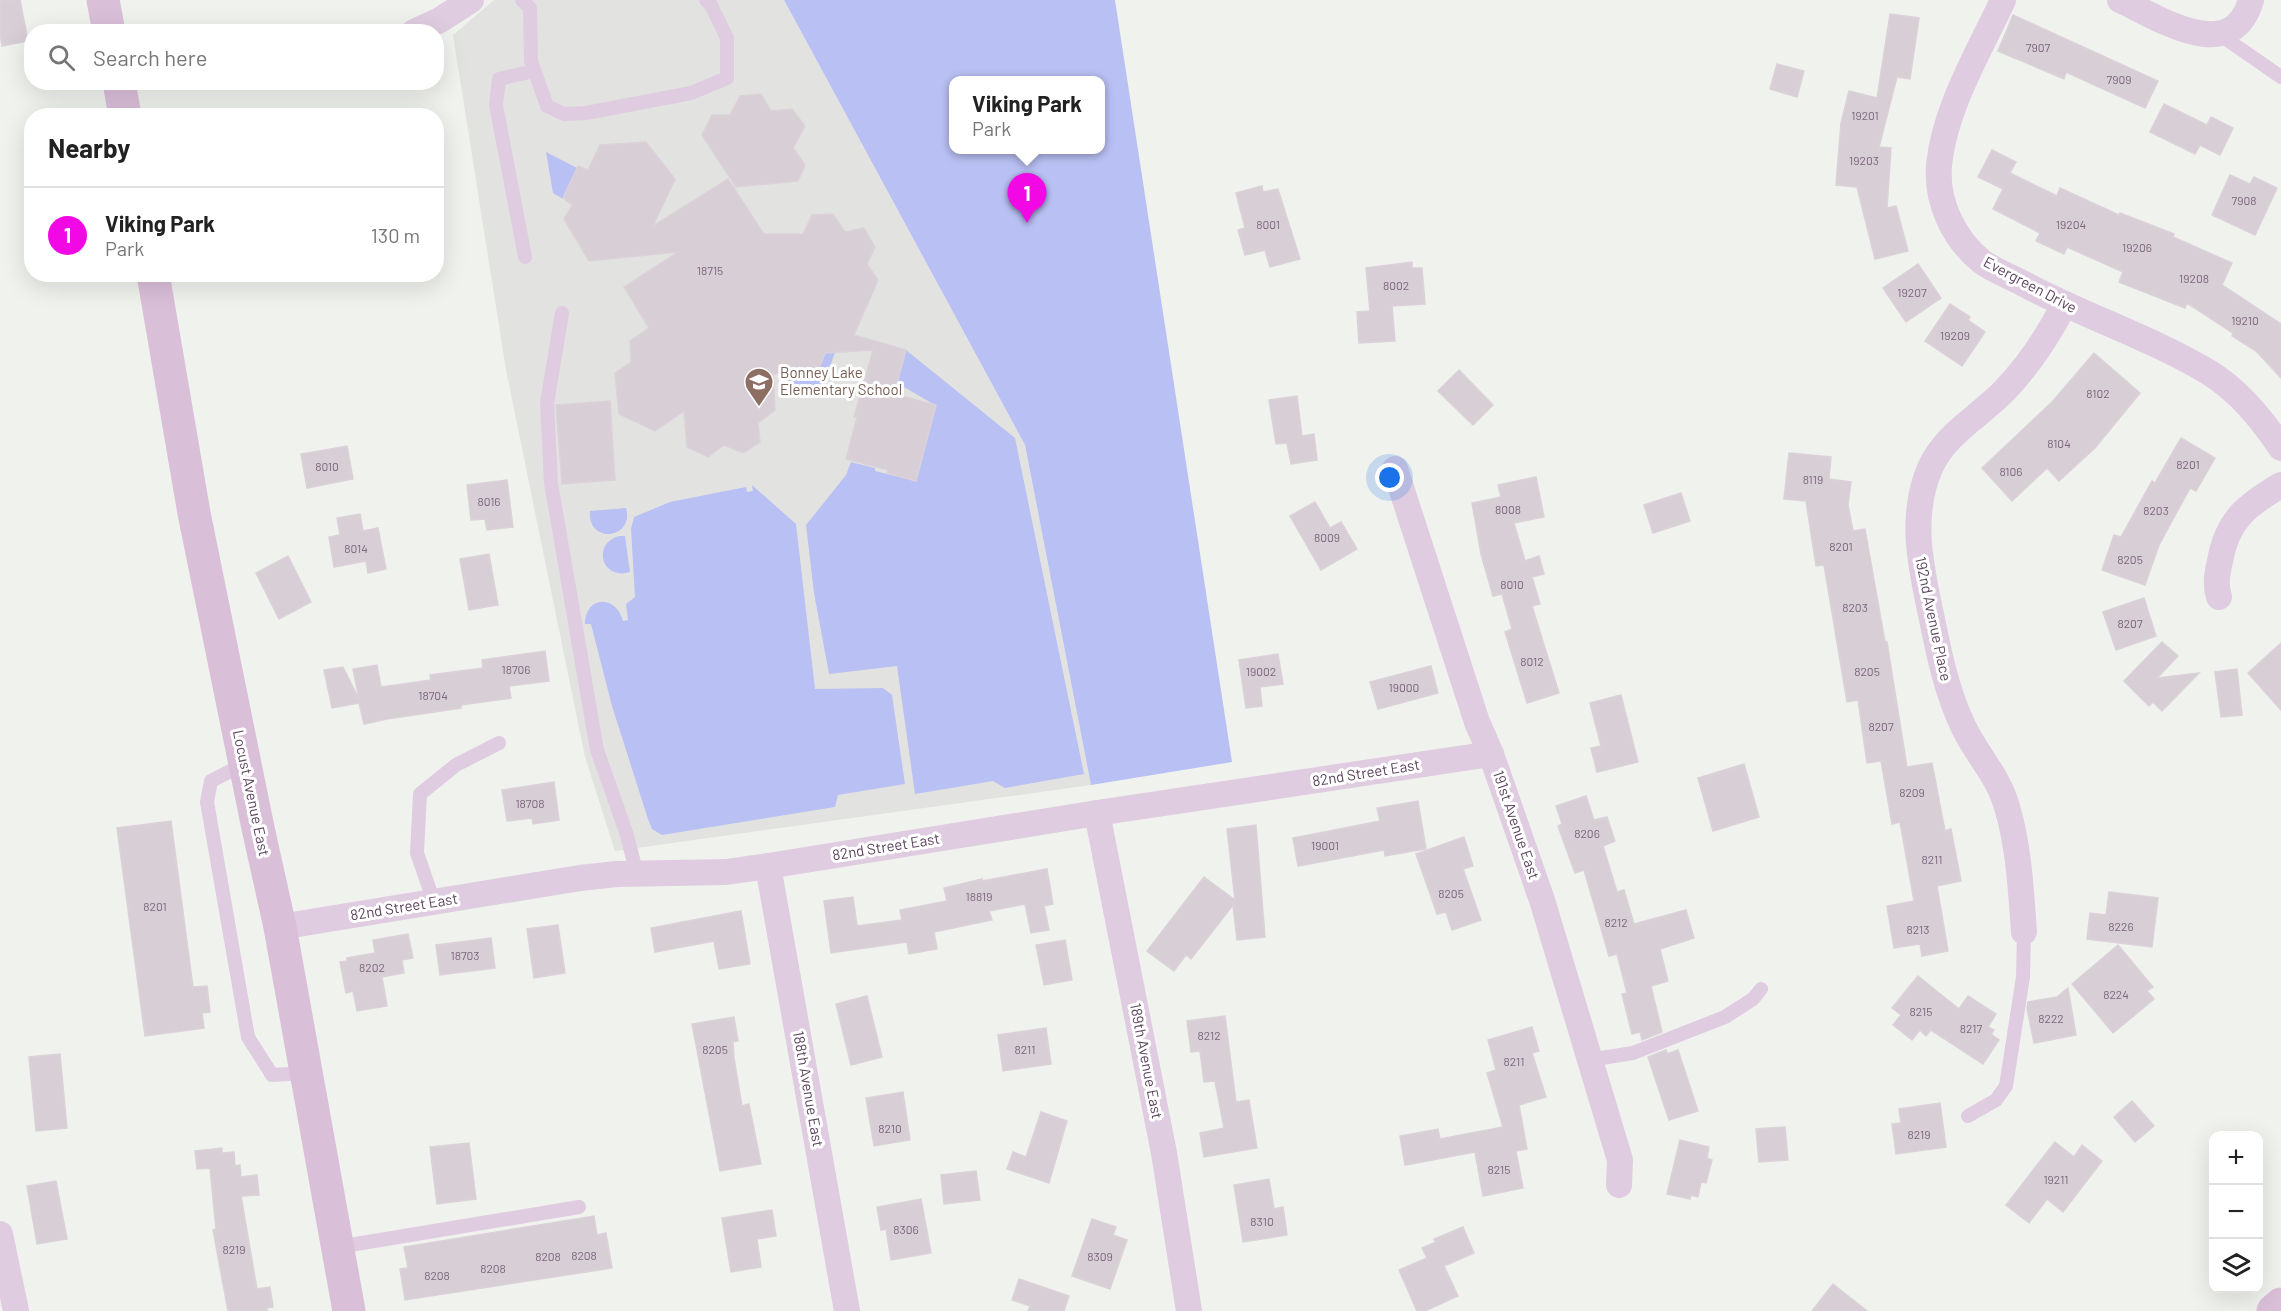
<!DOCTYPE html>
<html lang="en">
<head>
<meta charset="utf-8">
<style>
  body { margin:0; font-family:Barlow,sans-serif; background:#f2f2f2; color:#222 }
  .controls { position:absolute; right:18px; bottom:18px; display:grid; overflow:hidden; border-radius:12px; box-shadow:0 6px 24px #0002 }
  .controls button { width:54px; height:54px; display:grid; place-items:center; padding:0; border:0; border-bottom:2px solid #e0e0e0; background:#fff; color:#222; font:30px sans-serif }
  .you { position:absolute; left:1390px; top:478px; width:21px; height:21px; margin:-15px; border:4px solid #fff; border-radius:50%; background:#1a73e8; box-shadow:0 0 0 9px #1a73e833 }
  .badge { display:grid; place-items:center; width:39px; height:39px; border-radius:50%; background:#f208e5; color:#fff; font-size:20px; font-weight:700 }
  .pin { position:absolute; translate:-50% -50px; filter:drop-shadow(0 2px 3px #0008) }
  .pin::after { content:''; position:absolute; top:32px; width:21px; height:18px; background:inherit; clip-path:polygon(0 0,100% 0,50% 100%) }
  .popup { position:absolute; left:949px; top:76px; width:156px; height:78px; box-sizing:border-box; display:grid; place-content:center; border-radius:12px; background:#fff; filter:drop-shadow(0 2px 4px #0005); font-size:20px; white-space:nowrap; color:#767676 }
  .popup b { font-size:22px; color:#222 }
  .popup::after { content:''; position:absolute; left:50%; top:100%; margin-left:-12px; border:12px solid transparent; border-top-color:#fff }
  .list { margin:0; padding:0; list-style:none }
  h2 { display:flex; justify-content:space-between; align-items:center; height:78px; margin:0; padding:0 24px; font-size:26px }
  h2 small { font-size:20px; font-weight:400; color:#767676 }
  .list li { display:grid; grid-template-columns:39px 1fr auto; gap:18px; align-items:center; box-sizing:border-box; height:96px; padding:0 24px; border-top:2px solid #e0e0e0 }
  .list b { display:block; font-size:22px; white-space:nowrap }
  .list p { margin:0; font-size:20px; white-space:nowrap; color:#767676 }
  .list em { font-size:20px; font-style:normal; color:#767676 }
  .icon { flex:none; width:33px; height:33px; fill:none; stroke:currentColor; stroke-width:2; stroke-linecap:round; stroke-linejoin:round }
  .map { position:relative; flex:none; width:2281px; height:1311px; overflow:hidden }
  .search { position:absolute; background:#fff; box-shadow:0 6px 24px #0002; left:24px; top:24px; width:420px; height:66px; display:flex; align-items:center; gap:15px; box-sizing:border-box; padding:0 21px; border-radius:24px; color:#767676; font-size:22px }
  .panel { position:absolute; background:#fff; box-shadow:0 6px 24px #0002; left:24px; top:108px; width:420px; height:174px; border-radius:24px }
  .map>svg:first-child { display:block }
</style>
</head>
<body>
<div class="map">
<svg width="2281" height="1311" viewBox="0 0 2281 1311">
  <rect width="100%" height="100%" fill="#f0f2ee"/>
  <polygon fill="#e2e3e0" points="494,0 784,0 1025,445 1091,785 615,851 585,757 506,370 453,35"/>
  <g fill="#b9c0f3" fill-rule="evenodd">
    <path d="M784 0H1115L1232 762 1091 785 1025 445ZM954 80H1100V150H954Z"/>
    <polygon points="546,152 577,168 563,199 553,193"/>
    <polygon points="906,350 1015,438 1084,774 1005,788 993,781 915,794 897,666 829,674 814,593 806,525 846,475 851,462 875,468 875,471 916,481 925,448 898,441 935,405 897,383"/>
    <polygon points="835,352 824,384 789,387 776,366 796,372 817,371 825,353"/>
    <path d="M752 485 796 524 815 689 883 688 892 695 905 784 838 795 835 807 662 835 652 829 648 819 612 706 591 624H585C585 596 616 594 623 621L628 620 626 604 635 597 631 529 634 517 670 502 746 487 747 492 753 491Z"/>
    <path d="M626 508C635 539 587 545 590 511Z"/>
    <path d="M619 536H625L630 572C602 581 591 544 619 536Z"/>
  </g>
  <g fill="#d7ced6" stroke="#dbd2d9" stroke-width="1.5">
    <polygon points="0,0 20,0 28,41 2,46 0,34"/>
    <polygon points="1890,14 1919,18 1910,79 1897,77 1879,147 1891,148 1887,208 1896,206 1908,251 1875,259 1857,187 1836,185 1841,123 1849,91 1877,98"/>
    <polygon points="2013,15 2158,81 2145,108 2066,72 2064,79 1998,51"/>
    <polygon points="1777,64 1804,71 1797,97 1770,89"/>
    <polygon points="761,94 771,111 792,109 805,126 793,148 805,165 798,181 736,187 702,135 712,115 730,115 740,96"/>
    <polygon points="2164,104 2207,125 2211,117 2233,128 2220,155 2200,145 2195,154 2150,132"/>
    <polygon points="646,142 675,179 653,226 728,179 764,234 803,234 812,215 833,214 845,232 864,228 875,247 867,264 878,280 854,335 906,350 894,394 936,405 916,481 887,473 888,470 846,459 857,417 854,417 873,350 825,353 818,371 773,374 775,410 758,423 760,442 743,453 724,445 708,457 687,447 684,411 655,431 619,414 615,373 631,362 630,341 649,328 624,287 678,252 589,261 564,219 572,205 563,198 578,166 588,170 600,145"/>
    <polygon points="1992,150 2016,162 2010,173 2057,196 2060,188 2119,215 2120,213 2174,234 2173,237 2232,263 2222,285 2281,324 2281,378 2256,351 2232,336 2233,333 2187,303 2185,308 2119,282 2123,272 2067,247 2064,254 2036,241 2040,233 1993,209 2003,189 1978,177"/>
    <polygon points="2230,175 2250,184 2254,177 2277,188 2255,235 2212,215"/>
    <polygon points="1262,186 1263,192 1278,189 1300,259 1270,267 1265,250 1245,255 1238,230 1245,228 1236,193"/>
    <polygon points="1412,262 1412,268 1422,268 1425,304 1392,306 1395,341 1359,343 1357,312 1370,311 1366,268"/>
    <polygon points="1918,264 1941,298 1906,322 1883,288"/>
    <polygon points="1950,304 1970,317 1968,320 1985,332 1962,366 1925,341"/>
    <polygon points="2094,353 2140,393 2095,448 2059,481 2047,468 2012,501 1982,468 2052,402"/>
    <polygon points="1459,370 1493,405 1473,425 1438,391"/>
    <polygon points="1297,396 1302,436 1314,434 1317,460 1291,464 1287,443 1276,444 1269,400"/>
    <polygon points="610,401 615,480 562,484 556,405"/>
    <polygon points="2181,438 2215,458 2196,491 2190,488 2159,545 2145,585 2102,570 2114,535 2121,537 2152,481 2155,483"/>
    <polygon points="347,446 353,479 307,488 301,454"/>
    <polygon points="1789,453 1831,457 1829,479 1851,482 1848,505 1853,531 1865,529 1885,642 1887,642 1907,767 1932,763 1945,831 1951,829 1961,881 1937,886 1948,951 1922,956 1920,944 1894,948 1887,906 1914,901 1900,822 1892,824 1881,761 1867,763 1858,700 1847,702 1824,565 1816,566 1806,501 1784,499"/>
    <polygon points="1536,477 1544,517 1514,523 1525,561 1539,556 1544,574 1532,577 1540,604 1532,606 1559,693 1527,703 1505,632 1512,629 1502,594 1493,596 1481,554 1472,503 1501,497 1498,485"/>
    <polygon points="507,480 513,527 487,530 485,519 471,520 467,485"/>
    <polygon points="1681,493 1690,521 1653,533 1644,505"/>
    <polygon points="1315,502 1330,528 1341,522 1357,549 1321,570 1290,516"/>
    <polygon points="360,514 363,531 378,528 386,569 368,573 366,561 334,567 329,537 340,535 337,518"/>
    <polygon points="489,554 498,605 469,610 460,559"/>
    <polygon points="288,556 311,602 279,619 256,573"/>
    <polygon points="2144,598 2156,636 2116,650 2103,612"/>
    <polygon points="2162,642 2178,656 2157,678 2199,673 2162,711 2153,702 2149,706 2124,681"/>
    <polygon points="2281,643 2281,710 2248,673"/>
    <polygon points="545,651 549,681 509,686 511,698 461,705 461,708 387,719 364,724 359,703 332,708 324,670 343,667 359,699 353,669 377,665 381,687 431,680 430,675 483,668 482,660"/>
    <polygon points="1278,654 1283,684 1260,687 1262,706 1246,708 1239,660"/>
    <polygon points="1431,666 1438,693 1378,709 1370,682"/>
    <polygon points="2237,669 2242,715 2221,717 2215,672"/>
    <polygon points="1621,695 1638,762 1597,772 1591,748 1601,746 1590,703"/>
    <polygon points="1744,764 1759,817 1713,831 1698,778"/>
    <polygon points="554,782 559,820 533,824 532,818 507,821 502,790"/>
    <polygon points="1586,796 1594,820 1607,817 1615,841 1603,846 1617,892 1624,890 1634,924 1686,910 1694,938 1660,949 1668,981 1651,986 1662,1032 1642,1040 1640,1032 1632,1034 1622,994 1627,993 1617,954 1609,956 1584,870 1575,873 1558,826 1562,824 1556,806"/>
    <polygon points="1418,801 1426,849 1385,856 1384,850 1298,866 1293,838 1380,821 1377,808"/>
    <polygon points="171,821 193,987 207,986 210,1012 202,1013 204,1028 145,1036 117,828"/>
    <polygon points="1256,825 1265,937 1237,940 1233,905 1191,959 1186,955 1174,971 1147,951 1204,877 1235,900 1227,829"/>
    <polygon points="1464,837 1473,866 1463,869 1481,920 1452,930 1446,912 1437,914 1416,854"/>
    <polygon points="1047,869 1053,904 1044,906 1049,930 1031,933 1025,904 989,911 992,920 934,932 937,949 909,954 907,942 831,953 824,901 853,897 857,926 902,920 900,910 947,901 944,888 982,879 982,881"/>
    <polygon points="2109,892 2158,898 2152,947 2087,939 2090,913 2106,915"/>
    <polygon points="741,911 750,964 719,969 714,941 655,952 651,928"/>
    <polygon points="558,925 565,973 534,978 527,929"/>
    <polygon points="408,934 413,958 402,960 404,973 382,977 387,1006 357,1011 353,991 346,993 340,962 347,961 347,958 375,953 373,940"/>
    <polygon points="491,938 495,968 440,975 436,945"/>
    <polygon points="1065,940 1072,980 1044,985 1036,945"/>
    <polygon points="2118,945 2153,987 2147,991 2154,999 2113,1033 2072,984"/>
    <polygon points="1918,976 1959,1009 1968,996 1996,1014 1988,1027 1994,1030 1991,1034 1999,1040 1983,1064 1931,1030 1926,1036 1920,1030 1912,1040 1893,1025 1901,1015 1892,1008"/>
    <polygon points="2068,988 2076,1035 2034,1043 2027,1008 2028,1002 2057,997"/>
    <polygon points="867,996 882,1057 851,1065 836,1004"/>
    <polygon points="1225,1016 1236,1102 1249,1100 1257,1148 1204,1157 1200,1133 1224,1128 1215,1081 1204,1082 1200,1051 1191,1052 1187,1021"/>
    <polygon points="734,1017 738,1041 733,1042 734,1058 742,1106 749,1104 761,1164 720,1171 692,1024"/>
    <polygon points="1532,1027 1539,1051 1532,1053 1546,1097 1519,1105 1527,1149 1516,1151 1523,1188 1483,1196 1475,1152 1405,1165 1400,1136 1438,1129 1440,1139 1503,1127 1487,1073 1496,1070 1488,1040"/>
    <polygon points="1046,1028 1051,1064 1003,1071 998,1035"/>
    <polygon points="1666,1050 1667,1054 1678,1050 1698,1111 1669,1120 1648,1057"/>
    <polygon points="60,1054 67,1128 36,1131 29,1057"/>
    <polygon points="903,1092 910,1140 874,1146 866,1098"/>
    <polygon points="2132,1101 2154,1126 2135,1142 2114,1117"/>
    <polygon points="1940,1103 1946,1147 1896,1154 1892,1124 1901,1123 1899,1109"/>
    <polygon points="1041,1112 1067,1121 1049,1183 1007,1169 1013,1152 1026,1157"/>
    <polygon points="1785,1127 1788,1160 1759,1162 1756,1129"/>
    <polygon points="1680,1140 1709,1147 1707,1158 1712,1160 1706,1183 1701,1182 1698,1197 1691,1195 1690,1199 1667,1194"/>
    <polygon points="2055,1142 2074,1157 2082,1145 2102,1161 2063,1212 2047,1199 2029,1223 2006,1205"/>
    <polygon points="469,1143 476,1199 437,1204 430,1147"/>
    <polygon points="222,1148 222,1153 234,1152 235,1166 240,1165 241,1177 257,1175 259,1195 241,1196 257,1289 270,1287 273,1307 267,1308 267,1311 228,1311 213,1230 216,1229 210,1168 197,1169 195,1151"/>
    <polygon points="976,1171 980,1200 944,1204 941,1175"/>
    <polygon points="1269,1179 1274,1209 1283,1207 1287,1235 1243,1242 1234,1185"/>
    <polygon points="56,1181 67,1239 37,1244 27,1186"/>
    <polygon points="921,1199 931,1253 891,1260 886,1229 881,1230 877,1207"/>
    <polygon points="772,1210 776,1236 757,1239 761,1267 731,1272 722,1218"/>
    <polygon points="594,1216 597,1235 606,1233 612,1268 405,1300 400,1269 408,1268 404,1247"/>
    <polygon points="1092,1219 1116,1227 1113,1235 1127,1240 1110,1289 1072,1276"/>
    <polygon points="1463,1227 1474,1253 1444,1266 1458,1296 1425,1311 1417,1311 1399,1270 1427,1258 1422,1248 1436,1242 1434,1239"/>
    <polygon points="1019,1279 1069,1296 1064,1311 1028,1311 1030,1306 1012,1300"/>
    <polygon points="1833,1284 1867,1311 1812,1311"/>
  </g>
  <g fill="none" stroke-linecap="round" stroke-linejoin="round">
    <g stroke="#dfcce0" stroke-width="14">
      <polyline points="522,0 530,8 531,61 547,106 564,114 586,113 691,93 727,78 727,38 711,5 706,0"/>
      <polyline points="2219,34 2281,77"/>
      <polyline points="525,257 496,105 499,79 534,71"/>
      <polyline points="562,313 547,403 551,483 597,750 626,832 637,874"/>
      <polyline points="244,764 211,781 207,802 248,1037 272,1075 306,1073"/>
      <polyline points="434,902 417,853 420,794 456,765 499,743"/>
      <polyline points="1589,1060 1633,1053 1725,1017 1753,999 1761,989"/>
      <polyline points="1968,1116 1996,1100 2006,1086 2023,977 2024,932"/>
      <polyline points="338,1247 579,1207"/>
    </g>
    <g stroke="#dfcce0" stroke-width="26">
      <path d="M2003 0C1979 52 1945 107 1939 165 1936 201 1953 238 1981 261 1994 271 2012 277 2026 285 2086 317 2152 338 2210 373 2240 392 2262 419 2281 448"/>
      <path d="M2120 0C2159 18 2232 67 2251 0"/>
      <polyline points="414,32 440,20 471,0"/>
      <polyline points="1395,469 1477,722 1491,754 1542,900 1620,1160 1619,1185"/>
      <path d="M2219 597C2215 584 2217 574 2220 561 2227 520 2247 505 2281 485"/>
      <polyline points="1097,813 1164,1153 1189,1311"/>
      <polyline points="768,866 847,1311"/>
      <polyline points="280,927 580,878 617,874 726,872 768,866 1097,813 1491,754"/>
      <path d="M2024 932C2021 891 2019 847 2007 807 1999 777 1977 755 1964 728 1948 695 1940 659 1933 624 1922 572 1908 519 1930 468 1946 433 1979 417 2005 390 2029 365 2048 336 2064 305"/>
      <polyline points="0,1234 16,1311"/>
    </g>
    <g stroke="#dabfd9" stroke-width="33">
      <polyline points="103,0 109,32"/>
      <polyline points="119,82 125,116"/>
      <polyline points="153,274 194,513 258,828 280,927 349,1311"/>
      <polyline points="2273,1311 2281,1304"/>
    </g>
  </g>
  <defs>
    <g id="school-pin" transform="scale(1.5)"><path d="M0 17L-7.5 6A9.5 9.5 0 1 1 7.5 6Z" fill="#8d6e63" stroke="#fff"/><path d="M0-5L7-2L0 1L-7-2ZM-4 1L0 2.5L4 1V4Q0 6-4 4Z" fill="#fff"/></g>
  </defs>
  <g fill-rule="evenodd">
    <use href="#school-pin" x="759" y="382"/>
  </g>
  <g text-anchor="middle" stroke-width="6" stroke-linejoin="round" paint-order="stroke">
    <g font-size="12" fill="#7c677c">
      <text x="2038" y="52">7907</text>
      <text x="2119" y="84">7909</text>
      <text x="1865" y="120">19201</text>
      <text x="1864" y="165">19203</text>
      <text x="2244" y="205">7908</text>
      <text x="1268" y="229">8001</text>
      <text x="2071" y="229">19204</text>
      <text x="2137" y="252">19206</text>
      <text x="710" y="275">18715</text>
      <text x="2194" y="283">19208</text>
      <text x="1396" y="290">8002</text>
      <text x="1912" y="297">19207</text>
      <text x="2245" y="325">19210</text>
      <text x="1955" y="340">19209</text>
      <text x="2098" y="398">8102</text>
      <text x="2059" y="448">8104</text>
      <text x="2188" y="469">8201</text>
      <text x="327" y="471">8010</text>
      <text x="2011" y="476">8106</text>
      <text x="1813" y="484">8119</text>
      <text x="489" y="506">8016</text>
      <text x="1508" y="514">8008</text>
      <text x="2156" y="515">8203</text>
      <text x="1327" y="542">8009</text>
      <text x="1841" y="551">8201</text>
      <text x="356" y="553">8014</text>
      <text x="2130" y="564">8205</text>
      <text x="1512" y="589">8010</text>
      <text x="1855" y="612">8203</text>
      <text x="2130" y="628">8207</text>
      <text x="1532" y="666">8012</text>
      <text x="516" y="674">18706</text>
      <text x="1261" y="676">19002</text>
      <text x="1867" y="676">8205</text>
      <text x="1404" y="692">19000</text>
      <text x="433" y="700">18704</text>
      <text x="1881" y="731">8207</text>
      <text x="1912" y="797">8209</text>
      <text x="530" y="808">18708</text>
      <text x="1587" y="838">8206</text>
      <text x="1325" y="850">19001</text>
      <text x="1932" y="864">8211</text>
      <text x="1451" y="898">8205</text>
      <text x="979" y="901">18819</text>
      <text x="155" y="911">8201</text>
      <text x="1616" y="927">8212</text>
      <text x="2121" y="931">8226</text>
      <text x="1918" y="934">8213</text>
      <text x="465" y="960">18703</text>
      <text x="372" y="972">8202</text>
      <text x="2116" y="999">8224</text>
      <text x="1921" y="1016">8215</text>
      <text x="2051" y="1023">8222</text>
      <text x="1971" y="1033">8217</text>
      <text x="1209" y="1040">8212</text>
      <text x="715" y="1054">8205</text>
      <text x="1025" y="1054">8211</text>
      <text x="1514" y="1066">8211</text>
      <text x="890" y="1133">8210</text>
      <text x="1919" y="1139">8219</text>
      <text x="1499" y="1174">8215</text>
      <text x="2056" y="1184">19211</text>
      <text x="1262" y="1226">8310</text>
      <text x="906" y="1234">8306</text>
      <text x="234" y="1254">8219</text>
      <text x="584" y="1260">8208</text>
      <text x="548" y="1261">8208</text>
      <text x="1100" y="1261">8309</text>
      <text x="493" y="1273">8208</text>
      <text x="437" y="1280">8208</text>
    </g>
    <g font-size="15" fill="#5d455e" stroke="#fff">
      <text transform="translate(2030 285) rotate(28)" y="5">Evergreen Drive</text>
      <text transform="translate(1933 619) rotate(78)" y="5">192nd Avenue Place</text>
      <text transform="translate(1366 773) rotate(-9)" y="5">82nd Street East</text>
      <text transform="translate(251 793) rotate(78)" y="5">Locust Avenue East</text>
      <text transform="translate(1516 825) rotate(71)" y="5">191st Avenue East</text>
      <text transform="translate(886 847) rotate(-9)" y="5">82nd Street East</text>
      <text transform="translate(404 907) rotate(-9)" y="5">82nd Street East</text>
      <text transform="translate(1146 1061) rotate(79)" y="5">189th Avenue East</text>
      <text transform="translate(808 1089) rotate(80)" y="5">188th Avenue East</text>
    </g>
    <g font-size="15" fill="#785e54" stroke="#fff" text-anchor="start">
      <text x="780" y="378">Bonney Lake<tspan x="780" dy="17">Elementary School</tspan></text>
    </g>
  </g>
</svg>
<div class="controls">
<button>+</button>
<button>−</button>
<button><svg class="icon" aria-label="layers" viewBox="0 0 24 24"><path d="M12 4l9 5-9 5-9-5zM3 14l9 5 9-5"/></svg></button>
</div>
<div class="you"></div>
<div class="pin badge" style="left:1027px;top:223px">1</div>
<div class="popup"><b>Viking Park</b>Park</div>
<div class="search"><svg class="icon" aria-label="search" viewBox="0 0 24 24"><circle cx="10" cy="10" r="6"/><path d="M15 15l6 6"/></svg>Search here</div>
<section class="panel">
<h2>Nearby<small></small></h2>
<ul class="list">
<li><span class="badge">1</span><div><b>Viking Park</b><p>Park</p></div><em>130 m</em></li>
</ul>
</section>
</div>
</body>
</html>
